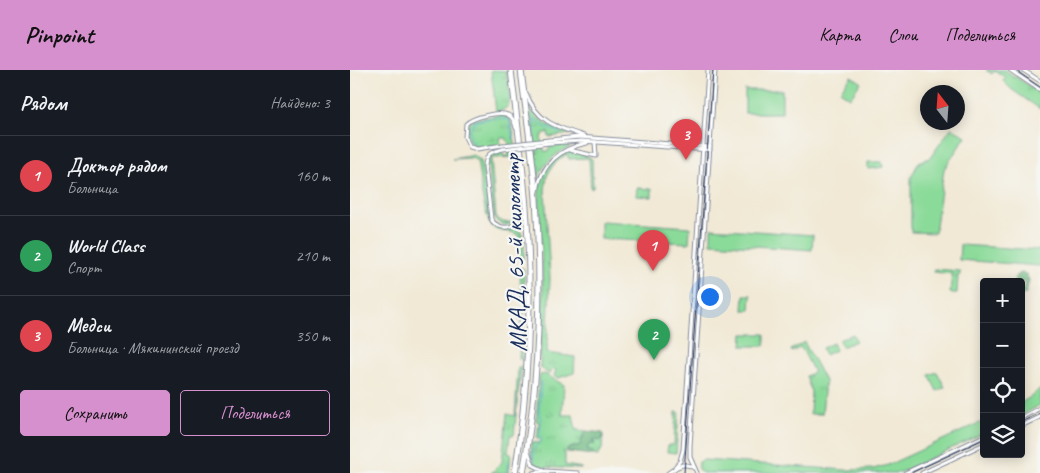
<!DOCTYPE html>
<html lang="ru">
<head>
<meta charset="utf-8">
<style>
  body { margin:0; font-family:Caveat,sans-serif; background:#242831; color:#f1f3f6 }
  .controls { position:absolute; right:15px; bottom:15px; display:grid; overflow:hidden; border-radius:5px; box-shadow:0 2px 12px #0003 }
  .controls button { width:45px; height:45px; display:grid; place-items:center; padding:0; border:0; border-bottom:1px solid #363941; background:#171b24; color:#f1f3f6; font:25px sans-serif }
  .compass { position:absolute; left:570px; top:15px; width:45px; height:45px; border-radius:50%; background:#171b24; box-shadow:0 2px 12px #0003; rotate:343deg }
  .you { position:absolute; left:359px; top:226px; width:18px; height:18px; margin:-12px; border:4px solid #fff; border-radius:50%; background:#1a73e8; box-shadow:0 0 0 8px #1a73e833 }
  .badge { display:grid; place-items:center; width:32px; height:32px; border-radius:50%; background:#d690ce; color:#fff; font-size:16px; font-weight:700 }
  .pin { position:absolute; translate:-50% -41px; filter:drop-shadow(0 1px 2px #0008) }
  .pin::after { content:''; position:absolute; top:26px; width:18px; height:15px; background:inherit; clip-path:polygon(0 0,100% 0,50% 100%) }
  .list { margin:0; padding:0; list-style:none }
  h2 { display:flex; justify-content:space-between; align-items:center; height:65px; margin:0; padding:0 20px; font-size:21px }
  h2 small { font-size:16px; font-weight:400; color:#9ea1a6 }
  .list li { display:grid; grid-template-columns:32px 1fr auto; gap:15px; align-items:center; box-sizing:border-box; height:80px; padding:0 20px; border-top:1px solid #363941 }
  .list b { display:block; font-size:19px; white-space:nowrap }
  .list p { margin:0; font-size:16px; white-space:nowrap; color:#9ea1a6 }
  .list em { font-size:16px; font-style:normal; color:#9ea1a6 }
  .actions { display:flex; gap:10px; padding:15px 20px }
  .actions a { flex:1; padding:11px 0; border:1px solid #d690ce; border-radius:5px; text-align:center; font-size:18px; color:#d690ce }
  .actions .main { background:#d690ce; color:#111 }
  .icon { flex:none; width:28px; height:28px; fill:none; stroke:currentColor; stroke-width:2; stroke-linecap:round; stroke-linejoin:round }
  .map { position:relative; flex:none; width:690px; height:403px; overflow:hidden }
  header { display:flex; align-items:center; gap:30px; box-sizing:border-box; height:70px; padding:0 25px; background:#d690ce; color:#111 }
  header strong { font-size:24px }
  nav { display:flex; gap:28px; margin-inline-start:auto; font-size:18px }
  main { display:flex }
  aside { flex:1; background:#171b24 }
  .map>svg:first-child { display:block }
</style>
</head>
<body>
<header>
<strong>Pinpoint</strong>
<nav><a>Карта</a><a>Слои</a><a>Поделиться</a></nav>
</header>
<main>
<aside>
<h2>Рядом<small>Найдено: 3</small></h2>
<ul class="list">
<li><span class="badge" style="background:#e0444e">1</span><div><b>Доктор рядом</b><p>Больница</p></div><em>160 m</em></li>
<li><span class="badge" style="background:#2e9e5b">2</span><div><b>World Class</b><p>Спорт</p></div><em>210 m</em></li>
<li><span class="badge" style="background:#e0444e">3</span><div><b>Медси</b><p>Больница · Мякининский проезд</p></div><em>350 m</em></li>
</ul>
<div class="actions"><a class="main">Сохранить</a><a>Поделиться</a></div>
</aside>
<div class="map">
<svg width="690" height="403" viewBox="0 0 690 403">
  <defs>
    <pattern id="grass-tufts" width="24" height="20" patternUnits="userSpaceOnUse" patternTransform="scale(1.25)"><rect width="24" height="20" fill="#8ada99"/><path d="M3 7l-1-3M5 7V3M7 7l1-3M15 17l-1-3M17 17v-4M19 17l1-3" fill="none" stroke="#76bb86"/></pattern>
    <pattern id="forest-crowns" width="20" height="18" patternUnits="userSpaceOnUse" patternTransform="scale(1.25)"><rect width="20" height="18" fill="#6fba81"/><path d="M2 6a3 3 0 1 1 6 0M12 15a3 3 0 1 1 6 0" fill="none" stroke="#5a986d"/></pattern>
  </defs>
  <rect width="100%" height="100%" fill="#f6f6f2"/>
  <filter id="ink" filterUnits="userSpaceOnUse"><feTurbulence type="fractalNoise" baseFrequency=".02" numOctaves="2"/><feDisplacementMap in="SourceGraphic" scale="10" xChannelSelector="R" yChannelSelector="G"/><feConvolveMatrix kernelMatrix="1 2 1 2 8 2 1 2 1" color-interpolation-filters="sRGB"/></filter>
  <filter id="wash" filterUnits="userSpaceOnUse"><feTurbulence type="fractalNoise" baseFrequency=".0096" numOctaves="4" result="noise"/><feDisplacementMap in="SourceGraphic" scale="20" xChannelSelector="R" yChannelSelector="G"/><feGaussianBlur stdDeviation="1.12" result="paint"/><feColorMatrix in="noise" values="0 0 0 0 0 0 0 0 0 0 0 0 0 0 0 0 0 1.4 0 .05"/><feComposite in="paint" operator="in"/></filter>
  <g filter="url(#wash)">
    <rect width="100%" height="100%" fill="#f1e9d5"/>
    <g fill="url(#grass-tufts)" stroke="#52847c">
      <path d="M141 0 156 1C158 18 168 39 146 42Z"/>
      <polygon points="636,0 655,0 690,23 690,39 661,19 653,11 655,7 645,1 642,4"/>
      <path d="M180 38C192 54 202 57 220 64L199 67 198 62 193 64 191 68 194 81H199V77L216 75 220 77C206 83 194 93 188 108Z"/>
      <path d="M152 45 160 48 163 59 169 100 166 104 163 87 143 88 141 90 146 147C152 154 161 154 167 149L169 140H172C173 156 149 160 144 147L137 90C141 83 146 82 153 82L154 87 159 85V73L156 68H150L151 75 127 78 121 76 116 65 118 54 125 49Z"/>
      <path d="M220 81 240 87 242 89 243 117 241 119 239 88 219 89 217 84 210 89 202 97 197 106 195 120 200 208 197 283 225 287 224 303 209 308 204 306 206 300 203 299 199 304 190 297 193 221 189 123C190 105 201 87 220 81Z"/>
      <path d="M124 85 131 91 141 151 148 158H164L171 162 174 170V188L170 190 168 165C161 160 153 163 145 159 133 152 130 105 127 91L122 88 102 89Z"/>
      <polygon points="170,197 174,199 174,229 171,231"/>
      <polygon points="584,199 610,201 610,205 608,206 607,223 600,223 602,204 584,202"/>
      <polygon points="172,240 174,240 172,289 169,289"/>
      <polygon points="454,272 475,311 472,344 460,344 461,322 456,306 464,302 451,277 442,282 441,280"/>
      <polygon points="168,297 171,297 164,365 160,365 158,383 161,384 159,403 141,403 152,392 157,344 165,346"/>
      <polygon points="195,304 214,315 212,345 223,345 226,360 236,361 230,375 220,378 215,382 215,395 232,398 231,399 190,397 185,395 181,385 182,372 190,373 191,369 187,368 189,352 186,351 189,308 190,305"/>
      <polygon points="326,342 329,342 326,383 317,382 318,375 324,375"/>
      <path d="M253 367 252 379 248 386 243 385 242 382 237 380C238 372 246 370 253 367Z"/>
    </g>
    <g fill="url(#forest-crowns)" stroke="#457470">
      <polygon points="671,203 676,204 679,210 676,223 671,225 671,220 674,218 675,212 664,212 665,207"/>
      <polygon points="236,361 253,363 253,367 250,371 244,369 242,371 245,373 244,375 240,374 238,376 237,380 242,382 243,385 217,382 220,378 230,375 233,365"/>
    </g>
    <g fill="#8ada99" stroke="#52847c">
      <polygon points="501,6 511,12 500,28 490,21"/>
      <rect x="395" y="20" width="37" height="23"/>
      <polygon points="601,58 616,66 594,99 585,163 561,162 561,107 569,92 580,88"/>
      <polygon points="518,92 532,92 533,97 518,99"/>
      <polygon points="287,118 302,119 302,127 286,126"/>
      <polygon points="251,151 340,157 339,173 251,169"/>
      <polygon points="361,158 463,165 462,180 361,173"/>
      <polygon points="610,175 690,180 690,196 609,190"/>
      <polygon points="394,225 401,225 400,240 393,240"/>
      <polygon points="393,264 415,264 415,276 392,276"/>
      <polygon points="503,264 506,271 492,277 489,270"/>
      <polygon points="483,273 486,280 475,285 472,278"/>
      <polygon points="587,302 595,317 587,321 579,305"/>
      <polygon points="690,318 690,335 671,346 671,333 682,326"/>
      <polygon points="634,351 634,363 549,403 352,403 348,399 349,392 354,390 496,400 523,399 538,395"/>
    </g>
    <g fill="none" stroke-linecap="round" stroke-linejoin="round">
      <g stroke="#68a9db" stroke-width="1">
        <polyline points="185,66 184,49 195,57 210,63"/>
        <path d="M125 73 120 69V58L124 52C134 49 149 47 159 50L163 69"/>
        <polyline points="190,362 191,351 189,343 191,311"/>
        <polyline points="183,390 184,378 191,371 190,364"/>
        <polyline points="157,403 159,391"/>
      </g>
    </g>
  </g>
  <g filter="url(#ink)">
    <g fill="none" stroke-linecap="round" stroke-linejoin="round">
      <g stroke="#868c9a" stroke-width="5">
        <g id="secondary">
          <polyline points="660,0 690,20"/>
          <polyline points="673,0 690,11"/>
          <path d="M176 23C187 52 206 57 234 66"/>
          <polyline points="199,70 229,67 360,77"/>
          <polyline points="199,73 232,71 360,80"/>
          <path d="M153 75 127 79 120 77 115 67 116 54C123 47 149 41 158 45 163 47 165 53 166 58"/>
          <path d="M153 79C141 82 136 83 135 96L141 149C149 163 172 158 174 142"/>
          <polyline points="219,80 246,86 245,72"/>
          <path d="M187 122C190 95 211 78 237 73"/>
          <polyline points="671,348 690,338"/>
          <polyline points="671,356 690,347"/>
          <polyline points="178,381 183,395 193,400"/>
          <polyline points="325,397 330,391 333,380 358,0"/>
          <polyline points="183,403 196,401 228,403"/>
          <path d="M318 403C327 397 333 391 344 398"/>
          <polyline points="347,403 340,387 340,376 365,0"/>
          <polyline points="555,403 634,366"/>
          <polyline points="572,403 634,374"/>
        </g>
      </g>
      <g stroke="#868c9a" stroke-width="7">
        <g id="highway">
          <path d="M161 0C167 51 174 101 177 152 182 233 178 323 165 403"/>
          <path d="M171 0C176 43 183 86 186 129 192 220 189 313 173 403"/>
        </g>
      </g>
      <use href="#secondary" stroke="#fff" stroke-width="3"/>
      <use href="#highway" stroke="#fff" stroke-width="5"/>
      <g stroke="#1b2f5e" stroke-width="1">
        <polyline points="665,0 690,17"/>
        <polyline points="671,352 690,343"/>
        <polyline points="334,403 363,0"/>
        <polyline points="561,403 634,369"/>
      </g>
      <g stroke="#868c9a" stroke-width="5" stroke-linecap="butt">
        <g id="secondary-bridge">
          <polyline points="153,75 199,70"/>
          <polyline points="153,79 199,73"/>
        </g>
      </g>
      <use href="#secondary-bridge" stroke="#fff" stroke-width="3"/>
    </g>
  </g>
  <g text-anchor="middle" stroke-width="4.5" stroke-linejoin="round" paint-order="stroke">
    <g font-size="25" fill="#1b2f5e" stroke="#f6f6f2">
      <text transform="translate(164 183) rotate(-92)" y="9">МКАД, 65-й километр</text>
    </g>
  </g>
</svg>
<div class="controls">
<button>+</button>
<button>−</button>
<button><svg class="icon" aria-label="locate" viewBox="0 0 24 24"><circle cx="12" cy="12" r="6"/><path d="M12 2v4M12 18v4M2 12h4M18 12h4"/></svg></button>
<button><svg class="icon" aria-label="layers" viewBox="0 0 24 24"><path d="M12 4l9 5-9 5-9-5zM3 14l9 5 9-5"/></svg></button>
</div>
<svg class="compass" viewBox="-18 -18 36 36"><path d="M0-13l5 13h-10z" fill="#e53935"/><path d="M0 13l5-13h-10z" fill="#9ea1a6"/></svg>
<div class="you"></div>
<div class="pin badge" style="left:303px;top:201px;background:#e0444e">1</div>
<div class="pin badge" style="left:304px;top:290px;background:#2e9e5b">2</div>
<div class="pin badge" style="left:336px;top:90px;background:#e0444e">3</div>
</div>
</main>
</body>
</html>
